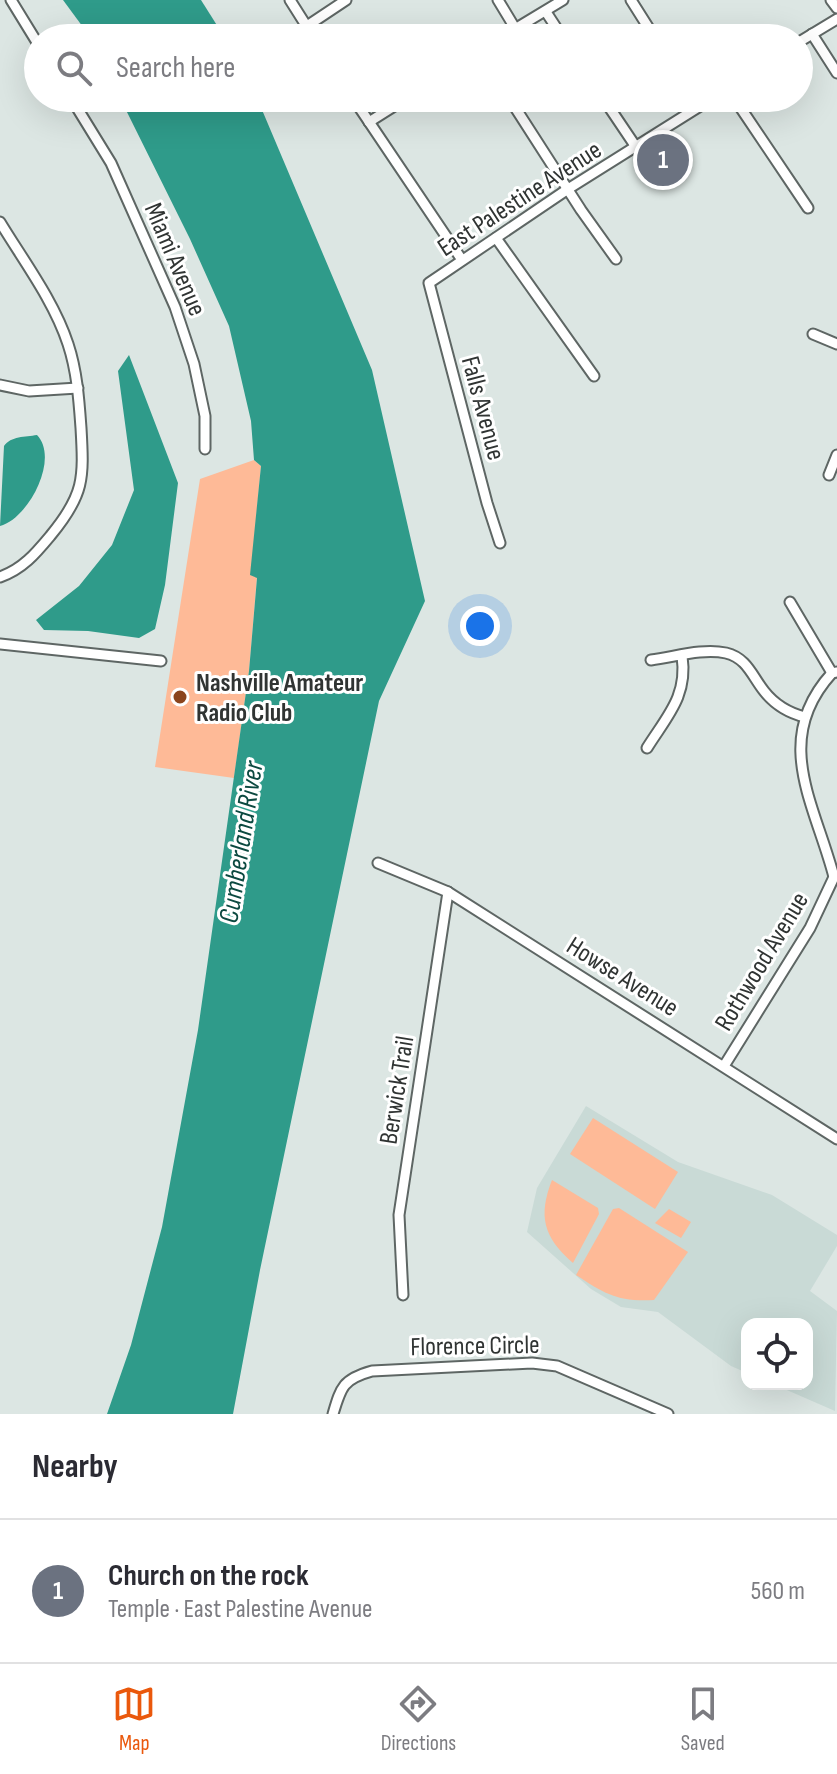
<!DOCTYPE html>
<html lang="en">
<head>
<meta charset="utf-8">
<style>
  body { margin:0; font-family:"Sofia Sans Condensed",sans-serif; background:#f7f7f7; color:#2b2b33 }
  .controls { position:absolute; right:24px; bottom:24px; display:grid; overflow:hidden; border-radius:16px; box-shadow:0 8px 32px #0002 }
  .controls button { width:72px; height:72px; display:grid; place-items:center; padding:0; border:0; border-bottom:2px solid #e1e1e2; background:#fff; color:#2b2b33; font:40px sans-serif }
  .you { position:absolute; left:480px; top:626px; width:28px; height:28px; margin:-20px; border:6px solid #fff; border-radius:50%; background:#1a73e8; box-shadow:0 0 0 12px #1a73e833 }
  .badge { display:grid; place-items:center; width:52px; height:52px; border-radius:50%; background:#ea580c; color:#fff; font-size:26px; font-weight:700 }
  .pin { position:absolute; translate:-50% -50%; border:4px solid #fff; box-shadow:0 2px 8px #0006 }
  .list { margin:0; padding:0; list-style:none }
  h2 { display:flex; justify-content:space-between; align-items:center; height:104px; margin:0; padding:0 32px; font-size:34px }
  h2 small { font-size:26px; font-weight:400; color:#7c7c81 }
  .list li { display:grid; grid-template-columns:52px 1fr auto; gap:24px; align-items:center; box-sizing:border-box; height:144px; padding:0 32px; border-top:2px solid #e1e1e2 }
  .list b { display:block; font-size:30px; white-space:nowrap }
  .list p { margin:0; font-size:26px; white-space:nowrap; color:#7c7c81 }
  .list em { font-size:26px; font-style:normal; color:#7c7c81 }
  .icon { flex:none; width:44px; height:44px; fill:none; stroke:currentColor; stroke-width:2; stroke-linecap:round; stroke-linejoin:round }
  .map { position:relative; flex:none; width:837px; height:1414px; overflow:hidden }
  .search { position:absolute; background:#fff; box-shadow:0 8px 32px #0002; left:24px; right:24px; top:24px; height:88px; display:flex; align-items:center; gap:20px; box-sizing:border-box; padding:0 28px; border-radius:44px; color:#7c7c81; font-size:30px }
  .sheet { height:248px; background:#fff }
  nav { display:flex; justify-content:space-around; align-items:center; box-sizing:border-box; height:112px; border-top:2px solid #e1e1e2; background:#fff; font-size:22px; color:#7c7c81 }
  nav a { display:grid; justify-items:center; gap:4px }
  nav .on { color:#ea580c }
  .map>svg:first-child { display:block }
</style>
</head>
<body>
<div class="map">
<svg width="837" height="1414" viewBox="0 0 837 1414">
  <rect width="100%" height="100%" fill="#dce6e3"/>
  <polygon fill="#c9dad6" points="586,1106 678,1162 772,1195 837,1235 837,1246 810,1291 837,1311 835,1411 773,1384 807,1384 807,1324 747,1324 747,1373 731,1366 658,1312 621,1307 591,1289 527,1232 537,1188"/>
  <g fill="#feba97">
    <polygon points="254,460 261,466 251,575 257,577 249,671 234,778 155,767 200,479"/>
    <polygon points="593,1118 678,1172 655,1209 570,1154"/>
    <path d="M552 1180 598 1208 599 1214 573 1263C543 1237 538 1216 552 1180Z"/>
    <path d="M619 1208 688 1252 654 1300C618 1302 605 1294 576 1275L613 1209Z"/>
    <polygon points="669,1209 691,1222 681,1238 655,1223"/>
  </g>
  <g fill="#2f9b8a">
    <polygon points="63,0 201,0 225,38 91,38"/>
    <polygon points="120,98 257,98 372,370 425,601 379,701 260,1270 233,1414 107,1414 131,1345 162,1227 198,1030 249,671 257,578 250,575 261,466 254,460 251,421 229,326 190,239"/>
    <polygon points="129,355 178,483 165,585 155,629 139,638 88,631 44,630 36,620 79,586 112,545 134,490 118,371"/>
    <path d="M37 435C60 459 28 519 0 526L4 446C11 436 25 437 37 435Z"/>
  </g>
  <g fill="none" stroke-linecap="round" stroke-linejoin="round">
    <g stroke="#5e6664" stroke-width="13">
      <g id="minor">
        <polyline points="11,0 38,44"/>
        <polyline points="290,0 314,38"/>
        <polyline points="498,0 515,28"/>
        <polyline points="631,0 655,38"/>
        <polyline points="831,0 837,8"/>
        <polyline points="546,12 563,38"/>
        <polyline points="307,26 346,0"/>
        <polyline points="812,34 837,73"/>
        <polyline points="500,38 563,0"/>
        <polyline points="799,42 837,19"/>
        <polyline points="71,98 111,163 175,307 194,364 205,416 205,449"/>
        <polyline points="353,98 462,260"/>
        <polyline points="509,98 581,210 616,259"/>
        <polyline points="603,98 636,147"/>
        <polyline points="734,98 808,208"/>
        <polyline points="369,122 407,98"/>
        <path d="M0 222C23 260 54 301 68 344 77 371 79 400 81 428 84 479 84 495 51 535 36 553 23 569 0 577"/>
        <polyline points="496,238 594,376"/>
        <polyline points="813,334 837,344"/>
        <polyline points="0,385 29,391 78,388"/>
        <polyline points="829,475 837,455"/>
        <polyline points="500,543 487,503 429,283 568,189 713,98"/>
        <polyline points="790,602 832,673"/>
        <polyline points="0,644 161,661"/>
        <path d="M651 660C675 657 702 648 726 653 747 658 752 676 764 691 775 705 789 713 805 717"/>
        <path d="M647 748C667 716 688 696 682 656"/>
        <polyline points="378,863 448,892 837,1139"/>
        <path d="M834 877C815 804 771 740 832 673L837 672"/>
        <polyline points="724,1066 810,928 834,877"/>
        <polyline points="403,1295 399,1215 448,892"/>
        <path d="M333 1414C341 1387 343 1379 372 1371L532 1363 557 1366 668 1414"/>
      </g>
    </g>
    <use href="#minor" stroke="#fff" stroke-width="9"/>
  </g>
  <circle fill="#8b451d" stroke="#fff" stroke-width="3" cx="180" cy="697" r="8"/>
  <g text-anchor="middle" stroke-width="6" stroke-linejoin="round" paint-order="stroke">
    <g font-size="26" fill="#303433" stroke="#fff">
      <text transform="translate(519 198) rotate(-33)" y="9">East Palestine Avenue</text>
      <text transform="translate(176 259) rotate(67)" y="9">Miami Avenue</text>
      <text transform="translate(484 408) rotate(75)" y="9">Falls Avenue</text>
      <text transform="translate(761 961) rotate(-59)" y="9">Rothwood Avenue</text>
      <text transform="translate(623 976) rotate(32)" y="9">Howse Avenue</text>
      <text transform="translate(396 1090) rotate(-81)" y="9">Berwick Trail</text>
      <text transform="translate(475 1345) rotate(-1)" y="9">Florence Circle</text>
    </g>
    <g font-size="26" font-weight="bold" fill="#303433" stroke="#fff" text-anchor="start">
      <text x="196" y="691">Nashville Amateur<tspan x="196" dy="30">Radio Club</tspan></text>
    </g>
    <g font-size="28" font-style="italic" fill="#0b4940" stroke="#fff">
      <text transform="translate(240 842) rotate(-81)" y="10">Cumberland River</text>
    </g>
  </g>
</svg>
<div class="controls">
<button><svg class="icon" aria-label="locate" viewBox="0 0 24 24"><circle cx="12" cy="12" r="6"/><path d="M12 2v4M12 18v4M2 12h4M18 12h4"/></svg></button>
</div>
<div class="you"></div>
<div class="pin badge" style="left:663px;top:160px;background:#6b7280">1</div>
<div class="search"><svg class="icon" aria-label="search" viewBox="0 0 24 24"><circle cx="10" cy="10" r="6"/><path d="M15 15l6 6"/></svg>Search here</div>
</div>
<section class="sheet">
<h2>Nearby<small></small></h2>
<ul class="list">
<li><span class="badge" style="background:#6b7280">1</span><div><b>Church on the rock</b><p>Temple · East Palestine Avenue</p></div><em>560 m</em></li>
</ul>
</section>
<nav>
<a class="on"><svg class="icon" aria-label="map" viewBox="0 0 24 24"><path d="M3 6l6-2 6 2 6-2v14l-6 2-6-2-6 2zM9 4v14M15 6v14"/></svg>Map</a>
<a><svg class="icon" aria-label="directions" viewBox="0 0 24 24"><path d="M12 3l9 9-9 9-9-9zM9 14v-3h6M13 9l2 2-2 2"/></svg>Directions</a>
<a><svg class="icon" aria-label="saved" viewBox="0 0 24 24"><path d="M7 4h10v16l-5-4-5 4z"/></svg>Saved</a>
</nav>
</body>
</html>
